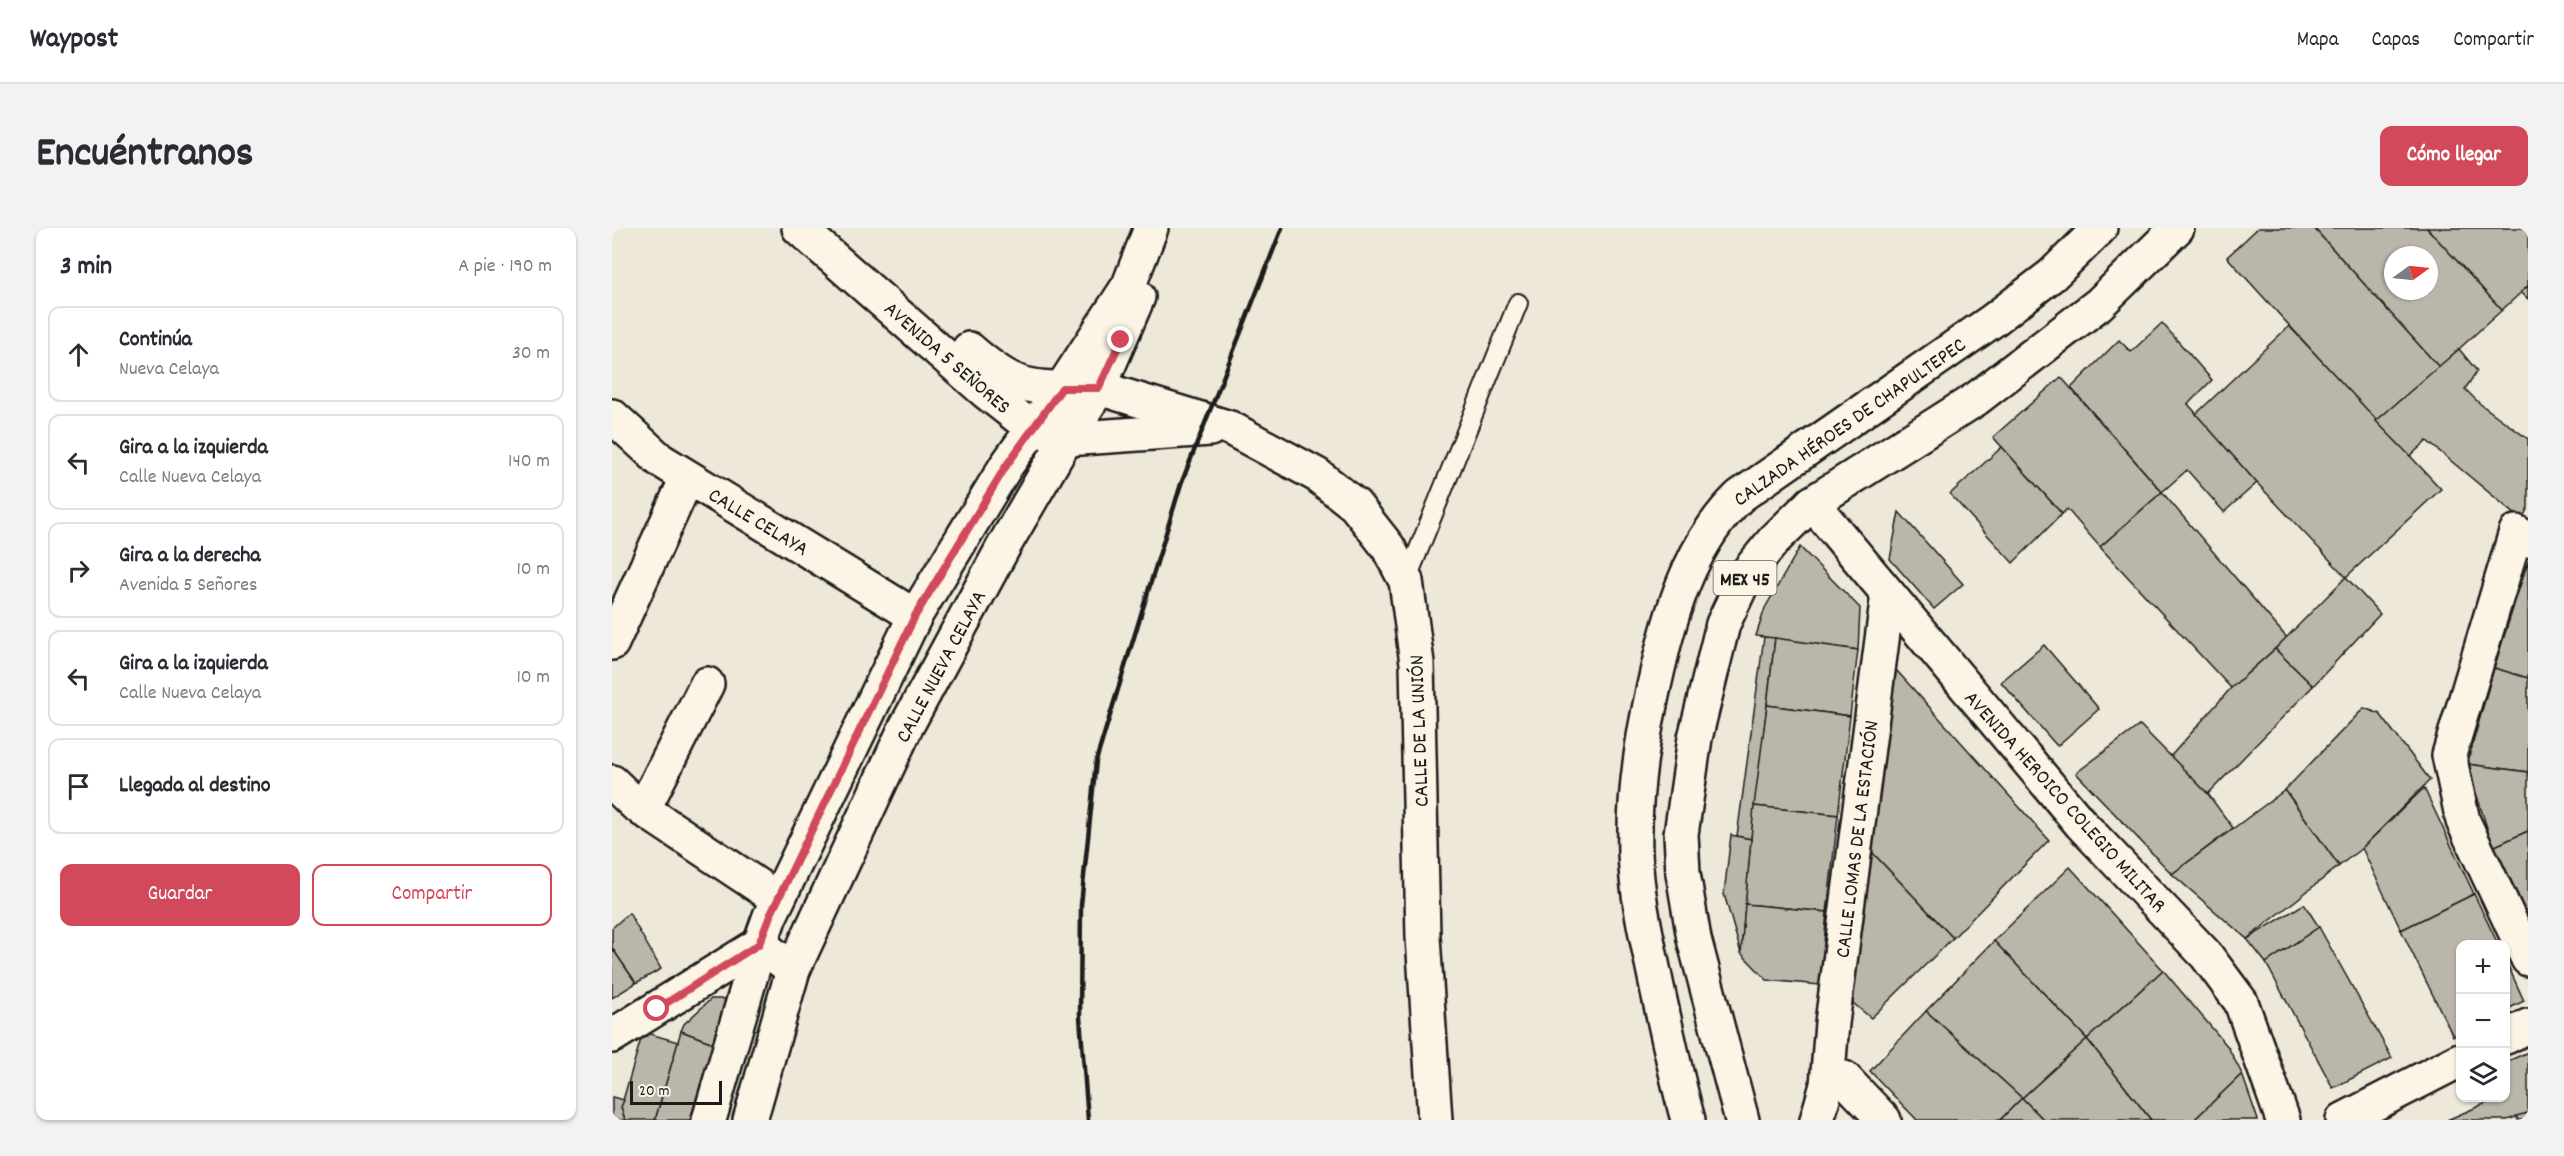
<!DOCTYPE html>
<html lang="es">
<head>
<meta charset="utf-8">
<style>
  body { margin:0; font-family:Dekko,sans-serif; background:#f2f2f3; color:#2b2b33 }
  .controls { position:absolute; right:18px; bottom:18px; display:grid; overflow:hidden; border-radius:12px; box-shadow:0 2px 4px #0004 }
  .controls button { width:54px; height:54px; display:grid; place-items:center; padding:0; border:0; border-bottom:2px solid #e1e1e2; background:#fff; color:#2b2b33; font:30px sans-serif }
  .compass { position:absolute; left:1772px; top:18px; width:54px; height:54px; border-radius:50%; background:#fff; box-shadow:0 2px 4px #0004; rotate:75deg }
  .scale { position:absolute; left:18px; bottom:15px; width:92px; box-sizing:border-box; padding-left:6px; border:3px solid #1c1c1c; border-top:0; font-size:16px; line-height:21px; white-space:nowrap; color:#1c1c1c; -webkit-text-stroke:4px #fcf5e5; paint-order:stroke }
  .stop { position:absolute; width:18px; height:18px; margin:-14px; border:4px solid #d1495b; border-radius:50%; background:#fff }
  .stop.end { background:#d1495b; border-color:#fff; box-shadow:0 2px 6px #0008 }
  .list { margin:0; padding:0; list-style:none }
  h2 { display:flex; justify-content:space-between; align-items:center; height:78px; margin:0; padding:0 24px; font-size:26px }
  h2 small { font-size:20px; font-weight:400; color:#7c7c81 }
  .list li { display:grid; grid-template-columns:39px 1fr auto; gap:18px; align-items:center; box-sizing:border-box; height:96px; margin:0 12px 12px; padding:0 12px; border:2px solid #e1e1e2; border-radius:12px }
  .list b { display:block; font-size:22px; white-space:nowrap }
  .list p { margin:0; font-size:20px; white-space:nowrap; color:#7c7c81 }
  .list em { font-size:20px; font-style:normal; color:#7c7c81 }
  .actions { display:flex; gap:12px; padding:18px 24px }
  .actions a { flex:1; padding:14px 0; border:2px solid #d1495b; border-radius:12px; text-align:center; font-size:21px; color:#d1495b }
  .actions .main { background:#d1495b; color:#fff }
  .icon { flex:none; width:33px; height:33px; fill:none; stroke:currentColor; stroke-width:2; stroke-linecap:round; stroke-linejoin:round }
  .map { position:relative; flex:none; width:1916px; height:892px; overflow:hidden; border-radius:12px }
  header { display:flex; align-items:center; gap:36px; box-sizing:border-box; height:84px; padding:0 30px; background:#fff; border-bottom:2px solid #e1e1e2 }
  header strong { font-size:28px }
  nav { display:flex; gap:33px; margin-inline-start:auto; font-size:21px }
  .intro { display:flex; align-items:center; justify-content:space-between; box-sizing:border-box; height:144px; padding:0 36px }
  h1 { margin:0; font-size:42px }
  .button { padding:15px 27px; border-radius:12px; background:#d1495b; color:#fff; font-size:21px; font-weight:700 }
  main { display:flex; gap:36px; padding:0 36px }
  aside { flex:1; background:#fff; border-radius:12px; box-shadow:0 2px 4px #0004 }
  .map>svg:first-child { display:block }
</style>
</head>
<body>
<header>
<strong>Waypost</strong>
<nav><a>Mapa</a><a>Capas</a><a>Compartir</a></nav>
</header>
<div class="intro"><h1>Encuéntranos</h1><a class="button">Cómo llegar</a></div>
<main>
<aside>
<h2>3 min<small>A pie · 190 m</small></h2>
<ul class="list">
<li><svg class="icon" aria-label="ahead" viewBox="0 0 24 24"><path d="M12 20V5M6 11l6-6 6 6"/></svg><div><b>Continúa</b><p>Nueva Celaya</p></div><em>30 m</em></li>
<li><svg class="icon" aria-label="left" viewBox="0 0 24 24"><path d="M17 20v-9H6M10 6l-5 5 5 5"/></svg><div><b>Gira a la izquierda</b><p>Calle Nueva Celaya</p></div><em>140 m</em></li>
<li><svg class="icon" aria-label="right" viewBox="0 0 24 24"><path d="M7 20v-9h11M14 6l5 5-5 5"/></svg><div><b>Gira a la derecha</b><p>Avenida 5 Señores</p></div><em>10 m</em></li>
<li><svg class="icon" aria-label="left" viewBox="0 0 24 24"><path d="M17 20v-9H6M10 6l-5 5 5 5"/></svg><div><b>Gira a la izquierda</b><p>Calle Nueva Celaya</p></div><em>10 m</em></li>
<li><svg class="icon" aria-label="arrive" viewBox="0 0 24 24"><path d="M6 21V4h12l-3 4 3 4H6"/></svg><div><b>Llegada al destino</b></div></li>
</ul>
<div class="actions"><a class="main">Guardar</a><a>Compartir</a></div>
</aside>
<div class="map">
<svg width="1916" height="892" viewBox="0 0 1916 892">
  <rect width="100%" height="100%" fill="#eee8d9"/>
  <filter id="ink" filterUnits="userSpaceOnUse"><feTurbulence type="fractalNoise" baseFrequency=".0167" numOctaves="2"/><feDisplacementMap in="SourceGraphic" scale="12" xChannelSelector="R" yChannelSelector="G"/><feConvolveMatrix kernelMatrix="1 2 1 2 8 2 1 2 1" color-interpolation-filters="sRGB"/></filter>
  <g filter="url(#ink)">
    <g fill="#bab6aa" stroke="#1c1c1c" stroke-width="1.5" fill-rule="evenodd">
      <polygon points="1646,0 1702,0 1827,139 1764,193 1615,29"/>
      <path d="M1702 0H1815L1890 82 1827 139ZM1781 27H1817V63H1781Z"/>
      <polygon points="1815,0 1916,0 1916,58 1890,82"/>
      <polygon points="1916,58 1916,71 1909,64"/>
      <polygon points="1550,95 1600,152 1576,176 1645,255 1612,284 1575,242 1550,264 1459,160 1507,112 1519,124"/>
      <polygon points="1677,98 1829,261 1734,349 1645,255 1584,186"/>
      <polygon points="1847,121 1865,143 1853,161 1867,175 1916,211 1916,279 1910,292 1815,213 1798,228 1764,193"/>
      <polygon points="1449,149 1550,264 1488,319 1455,281 1450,286 1381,209"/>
      <polygon points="1390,219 1450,286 1401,335 1338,266"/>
      <polygon points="1550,264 1675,410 1619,460 1488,319"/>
      <polygon points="1287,284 1351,356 1322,381 1278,331"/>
      <polygon points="1188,319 1248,380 1246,422 1144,408 1153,380"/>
      <polygon points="1916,333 1916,450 1882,440"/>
      <polygon points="1734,349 1768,386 1701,458 1663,421"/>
      <polygon points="1152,409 1163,410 1139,611 1125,608"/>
      <polygon points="1163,410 1246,422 1238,488 1155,477"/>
      <polygon points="1432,417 1487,481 1445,518 1389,454"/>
      <polygon points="1663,421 1701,458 1596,566 1558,529 1619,460"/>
      <polygon points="1882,440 1916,450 1916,544 1855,536"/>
      <polygon points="1277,443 1285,443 1437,612 1341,710 1257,621"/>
      <polygon points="1155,477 1238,488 1226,587 1142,578"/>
      <polygon points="1752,480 1768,486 1818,552 1750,620 1727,638 1673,562"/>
      <polygon points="1528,497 1596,566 1621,600 1560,646 1464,545"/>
      <polygon points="1855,536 1916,544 1916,603 1881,619"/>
      <polygon points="1812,560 1862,666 1789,702 1750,620"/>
      <polygon points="1673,562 1727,638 1635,711 1560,646"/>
      <polygon points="1142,578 1226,587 1215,684 1133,676"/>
      <polygon points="1916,603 1916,691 1881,619"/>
      <polygon points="1119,607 1139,611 1129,725 1112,666"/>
      <polygon points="1257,621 1341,710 1259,790 1236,771"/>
      <polygon points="1458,639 1551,742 1475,811 1382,713"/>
      <polygon points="1862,666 1886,716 1848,716 1848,804 1841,808 1789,702"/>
      <polygon points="1133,676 1215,684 1208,757 1155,752 1129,725"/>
      <polygon points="1692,676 1707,699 1654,735 1635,711"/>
      <polygon points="17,685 49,741 24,755 0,720 0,700"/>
      <polygon points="1707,699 1780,830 1721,860 1654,735"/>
      <polygon points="1382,713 1475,811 1410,870 1314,783"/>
      <polygon points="0,720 24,755 0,770"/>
      <polygon points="1894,733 1912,773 1894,782"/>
      <polygon points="1551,742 1616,819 1630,846 1582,892 1539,892 1475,811"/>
      <polygon points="99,771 116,771 101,815 69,803 72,796"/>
      <polygon points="1314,783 1410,870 1388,892 1305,892 1258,843"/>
      <polygon points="69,803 101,815 78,892 43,892"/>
      <polygon points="31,804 66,814 43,892 13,892 9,879"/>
      <polygon points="1475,811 1539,892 1432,892 1410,870"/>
      <polygon points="1916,824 1916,885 1895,892 1835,892 1879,873 1878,870 1894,870 1894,834"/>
      <polygon points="1630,846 1646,892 1582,892"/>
      <polygon points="0,869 12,872 9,879 13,892 0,892"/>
      <polygon points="1410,870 1432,892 1388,892"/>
      <polygon points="1916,885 1916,892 1906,892 1904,888"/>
    </g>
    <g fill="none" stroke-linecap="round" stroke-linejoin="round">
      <g stroke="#1c1c1c" stroke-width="22">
        <polyline id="lane" points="794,353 906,75"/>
      </g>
      <g stroke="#1c1c1c" stroke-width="38">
        <g id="street">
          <polyline points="487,160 618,200 705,247 743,277 776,319 794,353 805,435 811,709 823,892"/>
          <polyline points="0,188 48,232 303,388"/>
          <polyline points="454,211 598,201"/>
          <polyline points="1200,275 1469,596 1594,727 1629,774 1671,892"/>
          <polyline points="1916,312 1904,304 1837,527 1851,593 1916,731"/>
          <polyline points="0,415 75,250"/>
          <polyline points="0,554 23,576 166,671"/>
          <polyline points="31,582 95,456"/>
          <polyline points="0,808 148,716 181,742"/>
          <polyline points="1894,809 1916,798"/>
          <polyline points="1215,857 1232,850 1272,892"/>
          <polyline points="1205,892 1215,857 1220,795 1276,366"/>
          <polyline points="1731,892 1848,832"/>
        </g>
      </g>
      <g stroke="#1c1c1c" stroke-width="38">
        <g id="secondary">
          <polyline points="187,0 374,164 420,200 440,206"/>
          <path d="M357 121C398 157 412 161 467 160"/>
          <polyline points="97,892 148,716 158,688 303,388 394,238 450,160 517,57 539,0"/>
          <polyline points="138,892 181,742 294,499 393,316 454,211 487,160 526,69"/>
        </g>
      </g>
      <g stroke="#1c1c1c" stroke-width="38">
        <g id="primary">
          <path d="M1076 892C1064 848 1055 804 1045 759 1036 715 1025 671 1023 625 1021 558 1033 494 1049 428 1063 370 1084 310 1128 268L1380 93 1440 47 1488 0"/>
          <polyline points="1130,892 1082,711 1071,645 1069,606 1083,510 1111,396 1135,345 1162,312 1200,275 1364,171 1487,76 1565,0"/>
        </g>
      </g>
      <use href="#lane" stroke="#fcf5e5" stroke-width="18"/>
      <use href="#street" stroke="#fcf5e5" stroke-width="33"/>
      <use href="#secondary" stroke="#fcf5e5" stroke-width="33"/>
      <use href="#primary" stroke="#fcf5e5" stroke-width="33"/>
      <polyline stroke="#1c1c1c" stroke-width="4.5" points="476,892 468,789 469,677 484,533 569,256 670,0"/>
    </g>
  </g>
  <g fill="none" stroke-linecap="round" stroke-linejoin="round" filter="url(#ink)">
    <polyline stroke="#d1495b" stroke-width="8" points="45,781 147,716 158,688 303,388 394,238 450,160 487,160 509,112"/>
  </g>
  <g text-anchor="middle" stroke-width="6" stroke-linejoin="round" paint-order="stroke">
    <rect fill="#fcf5e5" stroke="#5f5d58" stroke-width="1.5" x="1101.5" y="333" width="63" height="34" rx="4.5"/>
    <g font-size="20" font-weight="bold" fill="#1c1c1c">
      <text x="1133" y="357">MEX 45</text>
    </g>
    <g font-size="21" fill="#1c1c1c" stroke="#fcf5e5">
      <text transform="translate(336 129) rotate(41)" y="7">AVENIDA 5 SEÑORES</text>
      <text transform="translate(1237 193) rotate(-35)" y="7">CALZADA HÉROES DE CHAPULTEPEC</text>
      <text transform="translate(147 293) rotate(31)" y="7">CALLE CELAYA</text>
      <text transform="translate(328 438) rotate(-62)" y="7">CALLE NUEVA CELAYA</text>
      <text transform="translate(806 503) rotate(-92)" y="7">CALLE DE LA UNIÓN</text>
      <text transform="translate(1454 573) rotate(48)" y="7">AVENIDA HEROICO COLEGIO MILITAR</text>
      <text transform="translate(1244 611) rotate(-83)" y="7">CALLE LOMAS DE LA ESTACIÓN</text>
    </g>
  </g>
</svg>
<div class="controls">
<button>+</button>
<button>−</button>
<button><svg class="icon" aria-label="layers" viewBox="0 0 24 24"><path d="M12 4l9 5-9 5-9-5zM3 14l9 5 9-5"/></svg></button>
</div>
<svg class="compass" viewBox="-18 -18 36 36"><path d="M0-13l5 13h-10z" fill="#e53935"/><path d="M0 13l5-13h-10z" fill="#7c7c81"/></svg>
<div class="scale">20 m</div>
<div class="stop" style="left:45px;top:781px"></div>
<div class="stop end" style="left:509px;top:112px"></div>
</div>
</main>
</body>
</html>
